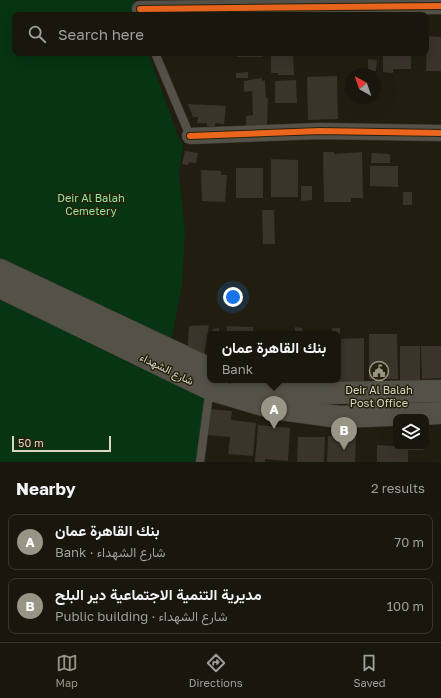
<!DOCTYPE html>
<html lang="en">
<head>
<meta charset="utf-8">
<style>
  body { margin:0; font-family:"Golos Text",Vazirmatn,sans-serif; background:#221f16; color:#f1f3f6 }
  .controls { position:absolute; right:12px; bottom:12px; display:grid; overflow:hidden; border-radius:8px; box-shadow:0 4px 16px #0002 }
  .controls button { width:36px; height:36px; display:grid; place-items:center; padding:0; border:0; border-bottom:1px solid #37352e; background:#19160d; color:#f1f3f6; font:20px sans-serif }
  .compass { position:absolute; left:345px; top:68px; width:36px; height:36px; border-radius:50%; background:#19160d; box-shadow:0 4px 16px #0002; rotate:320deg }
  .scale { position:absolute; left:12px; bottom:10px; width:99px; box-sizing:border-box; padding-left:4px; border:2px solid #d8d5c7; border-top:0; font-size:11px; line-height:14px; white-space:nowrap; color:#d8d5c7; -webkit-text-stroke:3px #27220b; paint-order:stroke }
  .you { position:absolute; left:233px; top:297px; width:14px; height:14px; margin:-10px; border:3px solid #fff; border-radius:50%; background:#1a73e8; box-shadow:0 0 0 6px #1a73e833 }
  .badge { display:grid; place-items:center; width:26px; height:26px; border-radius:50%; background:#989587; color:#fff; font-size:13px; font-weight:700 }
  .pin { position:absolute; translate:-50% -33px; filter:drop-shadow(0 1px 2px #0008) }
  .pin::after { content:''; position:absolute; top:21px; width:14px; height:12px; background:inherit; clip-path:polygon(0 0,100% 0,50% 100%) }
  .popup { position:absolute; left:207px; top:331px; width:134px; height:52px; box-sizing:border-box; display:grid; place-content:center; border-radius:8px; background:#19160d; filter:drop-shadow(0 1px 3px #0005); font-size:13px; white-space:nowrap; color:#9f9f9d }
  .popup b { font-size:15px; color:#f1f3f6 }
  .popup::after { content:''; position:absolute; left:50%; top:100%; margin-left:-8px; border:8px solid transparent; border-top-color:#19160d }
  .list { margin:0; padding:0; list-style:none }
  h2 { display:flex; justify-content:space-between; align-items:center; height:52px; margin:0; padding:0 16px; font-size:17px }
  h2 small { font-size:13px; font-weight:400; color:#9f9f9d }
  .list li { display:grid; grid-template-columns:26px 1fr auto; gap:12px; align-items:center; box-sizing:border-box; height:56px; margin:0 8px 8px; padding:0 8px; border:1px solid #37352e; border-radius:8px }
  .list b { display:block; font-size:15px; white-space:nowrap }
  .list p { margin:0; font-size:13px; white-space:nowrap; color:#9f9f9d }
  .list em { font-size:13px; font-style:normal; color:#9f9f9d }
  .icon { flex:none; width:22px; height:22px; fill:none; stroke:currentColor; stroke-width:2; stroke-linecap:round; stroke-linejoin:round }
  .map { position:relative; flex:none; width:441px; height:462px; overflow:hidden }
  .search { position:absolute; background:#19160d; box-shadow:0 4px 16px #0002; left:12px; right:12px; top:12px; height:44px; display:flex; align-items:center; gap:10px; box-sizing:border-box; padding:0 14px; border-radius:8px; color:#9f9f9d; font-size:15px }
  .sheet { height:180px; background:#19160d }
  nav { display:flex; justify-content:space-around; align-items:center; box-sizing:border-box; height:56px; border-top:1px solid #37352e; background:#19160d; font-size:11px; color:#9f9f9d }
  nav a { display:grid; justify-items:center; gap:2px }
  nav .on { color:#989587 }
  .map>svg:first-child { display:block }
</style>
</head>
<body>
<div class="map">
<svg width="441" height="462" viewBox="0 0 441 462">
  <rect width="100%" height="100%" fill="#211e11"/>
  <g fill="#073413">
    <polygon points="0,0 135,0 139,15 15,15 15,53 148,53 178,136 183,145 179,173 185,233 182,285 170,348 0,263"/>
    <polygon points="0,293 207,398 199,462 0,462"/>
  </g>
  <g fill="#3a342b">
    <polygon points="427,36 441,37 441,71 426,71"/>
    <rect x="237" y="53" width="26" height="4"/>
    <polygon points="286,53 293,53 294,75 278,75 278,73 271,73 271,55 286,55"/>
    <polygon points="383,53 411,53 411,69 393,69 393,73 383,72"/>
    <polygon points="368,59 377,60 376,71 368,71"/>
    <polygon points="248,72 248,78 236,78 236,73"/>
    <polygon points="337,76 338,119 308,120 307,77"/>
    <polygon points="262,78 262,81 265,80 266,98 268,98 267,125 246,126 246,116 253,115 252,91 244,92 244,81"/>
    <polygon points="296,80 297,103 275,103 275,81"/>
    <polygon points="188,104 226,106 224,124 215,123 215,127 207,126 207,123 197,123 198,117 193,117"/>
    <polygon points="185,151 198,153 196,163 189,162 188,165 182,164"/>
    <polygon points="323,152 334,152 334,154 362,152 363,198 351,198 351,202 324,202"/>
    <polygon points="372,153 390,154 390,163 371,163"/>
    <polygon points="271,159 298,160 298,197 271,197"/>
    <polygon points="370,166 398,166 398,187 370,186"/>
    <rect x="236" y="168" width="27" height="30"/>
    <polygon points="201,170 221,171 221,175 227,175 225,202 202,201"/>
    <polygon points="301,186 312,186 312,200 301,201"/>
    <rect x="403" y="192" width="9" height="13"/>
    <polygon points="262,210 274,210 275,244 263,244"/>
    <polygon points="209,325 203,362 187,356 189,326"/>
    <polygon points="227,326 253,327 253,333 227,334"/>
    <polygon points="295,327 302,328 302,334 295,334"/>
    <polygon points="219,328 219,331 226,331 226,334 212,334 213,329"/>
    <polygon points="332,328 340,328 340,335 332,334"/>
    <polygon points="369,334 397,334 398,379 369,379"/>
    <polygon points="364,338 364,382 339,383 338,339"/>
    <rect x="400" y="346" width="20" height="34"/>
    <polygon points="421,346 441,346 441,378 422,379"/>
    <polygon points="208,409 232,411 231,420 256,423 253,456 228,454 230,437 206,435"/>
    <polygon points="258,425 290,428 288,461 265,459 265,462 255,462"/>
    <polygon points="328,436 356,437 355,462 327,462"/>
    <polygon points="298,437 325,437 324,462 297,462"/>
    <polygon points="377,445 408,447 408,462 377,462"/>
  </g>
  <g fill="none" stroke-linecap="round" stroke-linejoin="round">
    <g stroke="#3c3930" stroke-width="9">
      <g id="lane">
        <polyline points="155,53 190,136"/>
        <polyline points="200,462 208,402 212,390"/>
      </g>
    </g>
    <g stroke="#3c3930" stroke-width="17">
      <g id="street">
        <polyline points="140,9 441,6"/>
        <polyline points="190,136 320,131 441,133"/>
      </g>
    </g>
    <g stroke="#3c3930" stroke-width="23">
      <g id="secondary">
        <polyline points="0,270 210,369"/>
        <polyline points="0,287 212,390 273,408 339,417 441,413"/>
        <polyline points="241,380 273,390 328,393 441,391"/>
      </g>
    </g>
    <use href="#lane" stroke="#545248" stroke-width="8"/>
    <use href="#street" stroke="#545248" stroke-width="16"/>
    <use href="#secondary" stroke="#545248" stroke-width="22"/>
    <g stroke="#27220b" stroke-width="8">
      <g id="cycleway">
        <polyline points="140,9 441,6"/>
        <polyline points="190,136 320,131 441,133"/>
      </g>
    </g>
    <use href="#cycleway" stroke="#eb651d" stroke-width="6"/>
  </g>
  <defs>
    <g id="civic-ring" transform="scale(1)"><circle r="9.5" fill="#27220b" stroke="#989587" stroke-width="1.5"/><path d="M-.6-6.5H3V-4.5H.6V-3L4-1V1h2V6H-6V1h2V-1L-.6-3ZM-1.2 2.5V6h2.4V2.5Z" fill="#989587"/></g>
  </defs>
  <g fill-rule="evenodd">
    <use href="#civic-ring" x="379" y="371"/>
  </g>
  <g text-anchor="middle" stroke-width="3" stroke-linejoin="round" paint-order="stroke">
    <g font-size="11" fill="#8ee79d" stroke="#27220b">
      <text x="91" y="202">Deir Al Balah<tspan x="91" dy="13">Cemetery</tspan></text>
    </g>
    <g font-size="11" fill="#d8d5c7" stroke="#27220b">
      <text transform="translate(167 369) rotate(26)" y="4">شارع الشهداء</text>
    </g>
    <g font-size="11" fill="#d8d5c7" stroke="#27220b">
      <text x="379" y="394">Deir Al Balah<tspan x="379" dy="13">Post Office</tspan></text>
    </g>
  </g>
</svg>
<div class="controls">
<button><svg class="icon" aria-label="layers" viewBox="0 0 24 24"><path d="M12 4l9 5-9 5-9-5zM3 14l9 5 9-5"/></svg></button>
</div>
<svg class="compass" viewBox="-18 -18 36 36"><path d="M0-13l5 13h-10z" fill="#e53935"/><path d="M0 13l5-13h-10z" fill="#9f9f9d"/></svg>
<div class="scale">50 m</div>
<div class="you"></div>
<div class="pin badge" style="left:274px;top:429px">A</div>
<div class="popup"><b>بنك القاهرة عمان</b>Bank</div>
<div class="pin badge" style="left:344px;top:450px">B</div>
<div class="search"><svg class="icon" aria-label="search" viewBox="0 0 24 24"><circle cx="10" cy="10" r="6"/><path d="M15 15l6 6"/></svg>Search here</div>
</div>
<section class="sheet">
<h2>Nearby<small>2 results</small></h2>
<ul class="list">
<li><span class="badge">A</span><div><b>بنك القاهرة عمان</b><p>Bank · شارع الشهداء</p></div><em>70 m</em></li>
<li><span class="badge">B</span><div><b>مديرية التنمية الاجتماعية دير البلح</b><p>Public building · شارع الشهداء</p></div><em>100 m</em></li>
</ul>
</section>
<nav>
<a class="on"><svg class="icon" aria-label="map" viewBox="0 0 24 24"><path d="M3 6l6-2 6 2 6-2v14l-6 2-6-2-6 2zM9 4v14M15 6v14"/></svg>Map</a>
<a><svg class="icon" aria-label="directions" viewBox="0 0 24 24"><path d="M12 3l9 9-9 9-9-9zM9 14v-3h6M13 9l2 2-2 2"/></svg>Directions</a>
<a><svg class="icon" aria-label="saved" viewBox="0 0 24 24"><path d="M7 4h10v16l-5-4-5 4z"/></svg>Saved</a>
</nav>
</body>
</html>
